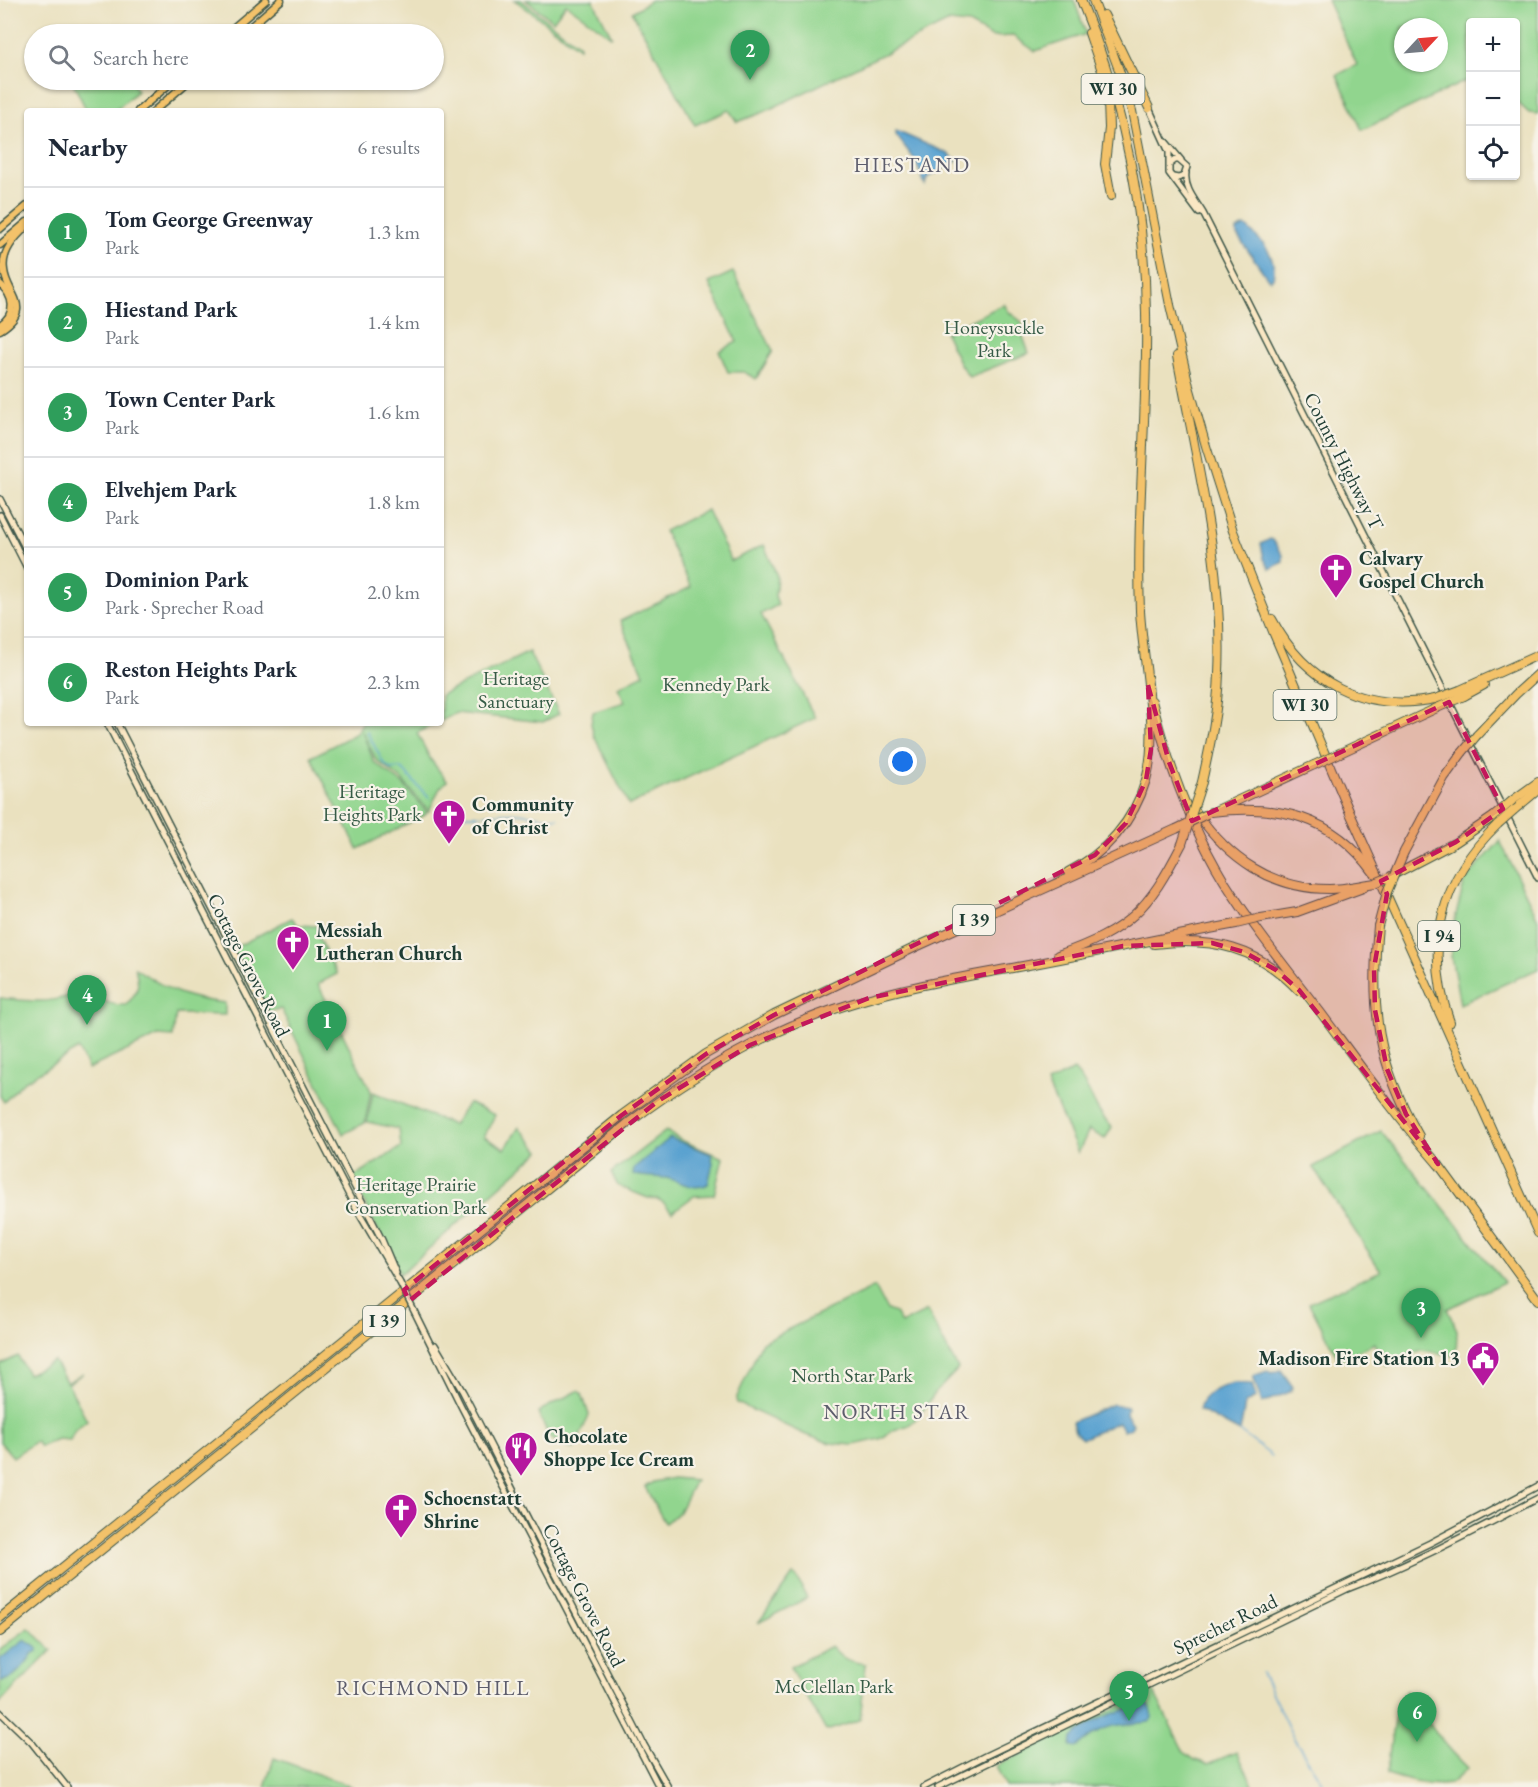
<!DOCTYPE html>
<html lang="en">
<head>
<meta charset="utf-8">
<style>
  body { margin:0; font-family:"EB Garamond",serif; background:#f2f2f3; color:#1f2937 }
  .controls { position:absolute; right:18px; top:18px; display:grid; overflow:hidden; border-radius:6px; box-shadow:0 2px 4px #0004 }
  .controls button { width:54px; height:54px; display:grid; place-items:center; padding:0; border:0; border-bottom:2px solid #e0e1e3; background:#fff; color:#1f2937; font:30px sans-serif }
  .compass { position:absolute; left:1394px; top:18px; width:54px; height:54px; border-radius:50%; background:#fff; box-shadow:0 2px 4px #0004; rotate:64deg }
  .you { position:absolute; left:903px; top:762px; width:21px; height:21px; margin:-15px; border:4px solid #fff; border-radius:50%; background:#1a73e8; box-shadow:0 0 0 9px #1a73e833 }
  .badge { display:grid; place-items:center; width:39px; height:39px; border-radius:50%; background:#1a73e8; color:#fff; font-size:20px; font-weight:700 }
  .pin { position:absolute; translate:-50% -50px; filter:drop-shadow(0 2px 3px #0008) }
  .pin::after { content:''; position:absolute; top:32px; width:21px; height:18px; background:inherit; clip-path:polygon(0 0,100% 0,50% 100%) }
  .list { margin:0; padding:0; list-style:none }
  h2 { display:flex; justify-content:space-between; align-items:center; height:78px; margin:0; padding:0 24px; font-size:26px }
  h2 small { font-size:20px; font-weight:400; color:#747a83 }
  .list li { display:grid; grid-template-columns:39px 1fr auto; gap:18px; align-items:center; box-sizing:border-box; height:90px; padding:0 24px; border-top:2px solid #e0e1e3 }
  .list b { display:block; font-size:22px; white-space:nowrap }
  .list p { margin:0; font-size:20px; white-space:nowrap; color:#747a83 }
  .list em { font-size:20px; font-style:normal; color:#747a83 }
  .icon { flex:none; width:33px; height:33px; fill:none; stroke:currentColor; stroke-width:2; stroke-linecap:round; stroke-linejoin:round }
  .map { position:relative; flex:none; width:1538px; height:1787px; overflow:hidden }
  .search { position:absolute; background:#fff; box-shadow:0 2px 4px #0004; left:24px; top:24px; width:420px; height:66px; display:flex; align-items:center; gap:15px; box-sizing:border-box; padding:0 21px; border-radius:33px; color:#747a83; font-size:22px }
  .panel { position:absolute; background:#fff; box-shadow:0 2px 4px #0004; left:24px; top:108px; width:420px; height:618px; border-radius:6px }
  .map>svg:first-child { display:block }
</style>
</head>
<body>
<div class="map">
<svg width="1538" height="1787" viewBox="0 0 1538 1787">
  <rect width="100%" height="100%" fill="#f7f3e8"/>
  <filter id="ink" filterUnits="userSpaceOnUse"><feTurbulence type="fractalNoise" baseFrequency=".0167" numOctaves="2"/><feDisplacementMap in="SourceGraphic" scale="12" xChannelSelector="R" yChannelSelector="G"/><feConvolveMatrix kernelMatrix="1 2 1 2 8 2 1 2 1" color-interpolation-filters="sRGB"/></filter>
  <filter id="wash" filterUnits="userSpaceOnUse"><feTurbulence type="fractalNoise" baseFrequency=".008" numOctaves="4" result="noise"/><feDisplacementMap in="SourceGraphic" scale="24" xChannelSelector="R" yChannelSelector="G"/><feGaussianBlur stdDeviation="1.35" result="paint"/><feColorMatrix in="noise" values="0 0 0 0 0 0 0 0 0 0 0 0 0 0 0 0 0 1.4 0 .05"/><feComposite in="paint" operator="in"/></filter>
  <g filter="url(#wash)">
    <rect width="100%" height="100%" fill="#eae1bf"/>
    <g fill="#91d58e" stroke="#588961" stroke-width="1.5" fill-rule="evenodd">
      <polygon points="515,0 521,0 579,45 579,48"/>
      <polygon points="526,0 593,0 612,37 566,4 553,21"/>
      <polygon points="651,0 1074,0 1086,34 1035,51 1013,36 992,37 969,24 949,22 764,112 737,122 729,110 695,125 632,12"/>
      <path d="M1327 0H1538V114L1529 113 1516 101V22H1470V79L1362 130 1337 75 1357 65ZM1403 27H1439V63H1403Z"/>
      <polygon points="78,80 131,80 137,91 115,111 87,111 73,83"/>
      <polygon points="733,272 773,351 756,379 744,372 728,372 719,351 737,342 709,283"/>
      <polygon points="1004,304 1009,312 1022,322 1022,334 1029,353 969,377 960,364 945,333"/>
      <polygon points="707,510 731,561 764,545 777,576 775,596 778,605 761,614 815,718 629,805 594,736 591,724 593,712 625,702 618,687 644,674 620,621 691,587 664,531"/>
      <polygon points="529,652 559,714 543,722 456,713 441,721 441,695"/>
      <polygon points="362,723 436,723 417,733 431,760 447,781 440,788 429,811 401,779 376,760 362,731 374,762 403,784 427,812 423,816 358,849 311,757 357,733"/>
      <polygon points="1500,841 1538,919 1538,969 1460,1004 1451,956 1454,923 1465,880"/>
      <polygon points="292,918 298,925 317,926 319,939 337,974 318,984 371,1091 365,1123 343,1134 281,1009 264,1012 232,949"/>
      <path d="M135 968C168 990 184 999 225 1003V1015L176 1014 173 1037 158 1036 88 1069 78 1049 23 1082 4 1102 0 1096V998C32 1002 58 1005 87 988 100 999 108 1006 126 1005 139 991 140 986 135 968Z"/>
      <path d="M1074 1070C1092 1088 1091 1108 1112 1127L1105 1139 1089 1130 1078 1153 1047 1083Z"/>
      <polygon points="373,1092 453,1125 468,1103 495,1115 484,1137 505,1149 519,1127 540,1151 400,1274 352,1178 401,1147 399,1129 367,1122"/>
      <polygon points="666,1131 681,1140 723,1158 714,1195 694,1196 672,1212 663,1202 657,1199 648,1198 618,1186 611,1173"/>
      <polygon points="1381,1131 1504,1282 1447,1309 1457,1330 1456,1356 1421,1350 1387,1366 1375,1343 1339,1360 1309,1303 1381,1271 1313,1167"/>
      <polygon points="875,1287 887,1310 895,1313 901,1324 927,1311 958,1369 936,1392 919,1416 909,1425 894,1430 880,1439 853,1445 830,1443 806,1435 737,1403 736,1399 762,1342"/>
      <polygon points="18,1356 28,1374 54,1361 67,1383 83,1373 68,1384 87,1420 75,1430 70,1440 57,1439 40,1447 36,1441 13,1457 0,1442 0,1365"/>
      <polygon points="578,1391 582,1394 589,1415 575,1448 572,1449 550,1438 538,1413 541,1410"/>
      <polygon points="673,1478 695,1480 679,1512 665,1523 645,1487 653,1482"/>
      <polygon points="793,1575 796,1576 807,1598 758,1623"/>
      <polygon points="29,1628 52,1650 0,1703 0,1649"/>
      <path d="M831 1646C844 1660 847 1661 866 1664L860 1720 826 1731 790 1667Z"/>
      <polygon points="1153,1690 1184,1752 1195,1760 1208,1764 1237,1752 1254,1787 1006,1787 996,1766"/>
      <path d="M1406 1691C1425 1720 1443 1744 1468 1768 1462 1773 1456 1780 1450 1784 1429 1787 1406 1780 1387 1774 1390 1752 1392 1707 1406 1691Z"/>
      <polygon points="274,1758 353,1787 265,1787"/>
    </g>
    <g fill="#5aa2d0" stroke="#3c7082" stroke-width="1.5">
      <polygon points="896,131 947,153 957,161 928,177 925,185 915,160 896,135"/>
      <path d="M1245 226C1261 240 1278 255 1273 278L1270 280 1268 279 1237 235V230Z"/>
      <polygon points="1270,539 1273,540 1283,555 1283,562 1270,569 1264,559 1261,544"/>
      <path d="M670 1138 711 1154 713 1163 708 1184C695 1192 680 1181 666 1178 655 1176 644 1178 633 1174L634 1168Z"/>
      <polygon points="1281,1370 1293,1387 1290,1392 1262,1403 1253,1376 1267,1371 1273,1373"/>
      <path d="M1234 1383 1252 1384 1256 1397 1245 1404 1240 1432 1199 1410C1201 1393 1220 1387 1234 1383Z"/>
      <polygon points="1113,1404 1127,1407 1126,1414 1133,1424 1131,1428 1123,1431 1118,1422 1086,1437 1082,1438 1075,1432 1072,1422"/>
      <path d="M25 1640 38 1649V1651L33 1653C27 1663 12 1682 0 1681V1659Z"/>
      <path d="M1141 1702H1146L1151 1709 1153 1718 1149 1722C1115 1725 1104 1723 1077 1747L1071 1746 1072 1738C1081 1729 1097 1720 1109 1715 1120 1711 1131 1709 1141 1702Z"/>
    </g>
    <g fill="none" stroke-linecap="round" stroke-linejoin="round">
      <g stroke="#5aa2d0" stroke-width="1.5">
        <polyline points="367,732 383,762 390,769 399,768 403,770 430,799"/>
        <path d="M441 810C464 820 491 812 516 813 530 814 543 817 558 818"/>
        <polyline points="1240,1432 1272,1456"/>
        <polyline points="1262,1673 1293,1737 1322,1782"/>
      </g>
    </g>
  </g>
  <g filter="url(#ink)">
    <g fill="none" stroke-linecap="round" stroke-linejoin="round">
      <g stroke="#3d5649" stroke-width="8">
        <g id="secondary">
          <polyline points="1149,108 1169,152 1169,173 1199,213"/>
          <polyline points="1166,142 1181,160"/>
          <polyline points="1170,164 1175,160 1179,160 1187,167 1184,176 1178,178 1173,177"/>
          <path d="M1186 173C1184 188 1195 200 1203 213L1538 878"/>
          <polyline points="0,499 27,551"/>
          <polyline points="0,515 27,568"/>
          <polyline points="107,723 354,1205 400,1283"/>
          <polyline points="117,723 382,1240 396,1273"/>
          <polyline points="415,1313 461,1406 659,1787"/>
          <polyline points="435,1345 463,1392 644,1745 668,1787"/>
          <polyline points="0,1712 32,1743 67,1787"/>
          <polyline points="924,1787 985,1756 1430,1543 1538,1486"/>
          <path d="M938 1787 1347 1589C1413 1564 1475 1530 1538 1498"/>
        </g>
      </g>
      <g stroke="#3d5649" stroke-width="9">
        <g id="primary">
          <polyline points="226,34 266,0"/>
          <polyline points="242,34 281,0"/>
          <polyline points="138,111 174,80"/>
          <polyline points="154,111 190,80"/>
          <polyline points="0,229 27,206"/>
          <polyline points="0,245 27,222"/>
          <path d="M0 284C14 296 17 314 0 325"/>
          <path d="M0 330C35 308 6 294 4 270 1 252 15 237 27 226"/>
        </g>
      </g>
      <g stroke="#3d5649" stroke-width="10">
        <g id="motorway">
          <polyline points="1093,0 1119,70 1132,111 1170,305 1189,386 1206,446 1233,531 1274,634 1350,813 1538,1233"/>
          <polyline points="1104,15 1149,108"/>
          <polyline points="1089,33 1102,71 1108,102 1109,128 1105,164 1111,196"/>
          <path d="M1177 356C1196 461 1224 566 1219 673 1218 710 1210 746 1202 782"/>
          <path d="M1272 619C1305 682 1364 713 1435 699"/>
          <polyline points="1460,690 1538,655"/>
          <polyline points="1464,696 1484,685"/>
          <path d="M1152 701C1168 764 1190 825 1224 881 1253 927 1288 970 1321 1013 1359 1064 1396 1116 1438 1164"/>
          <polyline points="1477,735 1516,694 1538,674"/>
          <polyline points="1340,753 1437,708"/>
          <polyline points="1513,800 1538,782"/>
          <polyline points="1217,810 1314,765"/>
          <polyline points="1514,810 1538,790"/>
          <path d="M1211 812C1278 804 1332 815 1374 873"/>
          <path d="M1197 813C1228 858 1272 889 1329 889 1344 889 1360 885 1375 883"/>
          <polyline points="1404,852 1444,778 1462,753"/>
          <path d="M1068 872C1105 854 1134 821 1146 780 1160 731 1143 663 1140 611 1136 512 1148 412 1146 313 1145 205 1122 99 1081 0"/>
          <polyline points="1391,876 1456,842 1493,817"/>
          <polyline points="1261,918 1297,912 1363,888"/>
          <path d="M1378 926C1370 1009 1377 1063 1419 1136"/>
          <path d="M1154 944C1212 937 1258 947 1299 991"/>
          <path d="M1058 955C1129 930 1148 910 1182 844"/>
          <path d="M1450 1022C1423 947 1441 879 1498 824"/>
          <polyline points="1436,1161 1538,1300"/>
          <polyline points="0,1618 622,1115 706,1054 774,1015 916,947 1176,829"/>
          <path d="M0 1632 627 1124C695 1073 768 1029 850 1004 906 986 964 977 1023 966 1094 953 1165 937 1236 924"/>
        </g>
      </g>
      <use href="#secondary" stroke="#fae7c3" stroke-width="5"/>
      <use href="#primary" stroke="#f3c26a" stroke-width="6"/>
      <use href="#motorway" stroke="#f3c26a" stroke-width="8"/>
      <g stroke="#3d5649" stroke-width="8" stroke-linecap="butt">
        <polyline id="secondary-bridge" points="400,1283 415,1313"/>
      </g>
      <g stroke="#3d5649" stroke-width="10" stroke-linecap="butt">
        <g id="motorway-bridge">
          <polyline points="1435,699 1460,690"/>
          <polyline points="1437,708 1464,696"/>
          <polyline points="1462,753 1477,735"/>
          <polyline points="1314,765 1340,753"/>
          <polyline points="1493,817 1513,800"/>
          <polyline points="1498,824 1514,810"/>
          <polyline points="1176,829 1207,814"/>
          <polyline points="1182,844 1202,782"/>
          <polyline points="1375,883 1387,878"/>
          <polyline points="1236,924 1261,918"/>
          <polyline points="1378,926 1387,892 1404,852"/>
        </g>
      </g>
      <use href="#secondary-bridge" stroke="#fae7c3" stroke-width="5"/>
      <use href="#motorway-bridge" stroke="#f3c26a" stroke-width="8"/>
    </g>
  </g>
  <path fill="#c2185b" fill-opacity="0.2" stroke="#c2185b" stroke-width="4.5" stroke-dasharray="12 8" stroke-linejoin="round" d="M1148 685 1169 762 1192 821 1449 702 1503 809 1456 842 1381 881 1387 894 1374 968 1375 1010 1387 1069 1406 1114 1438 1164 1299 990 1276 970 1244 952 1212 943 1123 946 869 998 750 1045 658 1101 409 1301 404 1290 622 1115 706 1054 774 1015 1095 855 1126 823 1146 780 1151 749Z"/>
  <defs>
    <g id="church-pin" transform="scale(1.725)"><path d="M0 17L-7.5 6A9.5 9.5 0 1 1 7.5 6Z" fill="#b5179e" stroke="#f7f3e8"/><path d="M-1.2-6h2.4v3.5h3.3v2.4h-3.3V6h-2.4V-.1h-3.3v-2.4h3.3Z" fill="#fff"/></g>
    <g id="civic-pin" transform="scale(1.725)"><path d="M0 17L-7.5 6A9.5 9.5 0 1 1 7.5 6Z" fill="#b5179e" stroke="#f7f3e8"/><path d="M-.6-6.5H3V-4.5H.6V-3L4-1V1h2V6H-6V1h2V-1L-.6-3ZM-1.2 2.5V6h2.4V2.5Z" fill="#fff"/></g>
    <g id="restaurant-pin" transform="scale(1.725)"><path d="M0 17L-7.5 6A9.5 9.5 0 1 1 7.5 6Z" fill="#b5179e" stroke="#f7f3e8"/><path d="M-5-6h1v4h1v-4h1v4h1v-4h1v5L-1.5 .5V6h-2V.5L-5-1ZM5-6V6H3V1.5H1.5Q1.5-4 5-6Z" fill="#fff"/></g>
  </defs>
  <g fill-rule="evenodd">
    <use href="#church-pin" x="1336" y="570"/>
    <use href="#church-pin" x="449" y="816"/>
    <use href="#church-pin" x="293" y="942"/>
    <use href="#civic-pin" x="1483" y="1358"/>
    <use href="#restaurant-pin" x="521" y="1448"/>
    <use href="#church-pin" x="401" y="1510"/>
  </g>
  <g text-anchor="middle" stroke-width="4.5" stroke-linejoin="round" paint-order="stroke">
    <g fill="#f7f3e8" stroke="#60746a" stroke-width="1.5">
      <rect x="1081.5" y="74" width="63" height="30" rx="4.5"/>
      <rect x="1273.5" y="690" width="63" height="30" rx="4.5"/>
      <rect x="953" y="905" width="42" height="30" rx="4.5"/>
      <rect x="1418" y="921" width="42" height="30" rx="4.5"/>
      <rect x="363" y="1306" width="42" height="30" rx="4.5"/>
    </g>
    <g font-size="18" font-weight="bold" fill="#1f3d34">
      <text x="1113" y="95">WI 30</text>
      <text x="1305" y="711">WI 30</text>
      <text x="974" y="926">I 39</text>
      <text x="1439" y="942">I 94</text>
      <text x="384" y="1327">I 39</text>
    </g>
    <g font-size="20" fill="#365b46" stroke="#f7f3e8">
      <text x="994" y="334">Honeysuckle<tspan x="994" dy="23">Park</tspan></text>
      <text x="516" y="685">Heritage<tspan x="516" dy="23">Sanctuary</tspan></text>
      <text x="716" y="691">Kennedy Park</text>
      <text x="372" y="798">Heritage<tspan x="372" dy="23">Heights Park</tspan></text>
      <text x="416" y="1191">Heritage Prairie<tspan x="416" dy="23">Conservation Park</tspan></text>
      <text x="852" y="1382">North Star Park</text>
      <text x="834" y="1693">McClellan Park</text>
    </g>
    <g font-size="20" fill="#1f3d34" stroke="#f7f3e8">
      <text transform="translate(1344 461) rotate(63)" y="7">County Highway T</text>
      <text transform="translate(249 965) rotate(63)" y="7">Cottage Grove Road</text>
      <text transform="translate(584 1595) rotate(63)" y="7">Cottage Grove Road</text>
      <text transform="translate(1225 1624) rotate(-26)" y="7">Sprecher Road</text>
    </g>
    <g font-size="20" font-weight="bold" fill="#1f3d34" stroke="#f7f3e8" text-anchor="start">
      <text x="1359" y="565">Calvary<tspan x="1359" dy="23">Gospel Church</tspan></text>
      <text x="472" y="811">Community<tspan x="472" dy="23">of Christ</tspan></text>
      <text x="316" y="937">Messiah<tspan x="316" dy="23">Lutheran Church</tspan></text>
      <text x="1460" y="1365" text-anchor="end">Madison Fire Station 13</text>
      <text x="544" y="1443">Chocolate<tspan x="544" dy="23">Shoppe Ice Cream</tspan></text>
      <text x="424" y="1505">Schoenstatt<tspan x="424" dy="23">Shrine</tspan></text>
    </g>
    <g font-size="21" letter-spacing="1.5" fill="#5d5d6c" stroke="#f7f3e8">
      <text x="912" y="172">HIESTAND</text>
      <text x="897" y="1419">NORTH STAR</text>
      <text x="433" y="1695">RICHMOND HILL</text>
    </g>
  </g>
</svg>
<div class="controls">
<button>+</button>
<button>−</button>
<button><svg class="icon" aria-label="locate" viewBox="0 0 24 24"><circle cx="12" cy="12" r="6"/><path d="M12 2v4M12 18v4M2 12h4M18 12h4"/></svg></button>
</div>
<svg class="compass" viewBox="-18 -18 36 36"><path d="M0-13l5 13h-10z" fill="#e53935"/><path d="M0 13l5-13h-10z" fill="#747a83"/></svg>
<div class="you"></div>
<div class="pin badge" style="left:327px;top:1051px;background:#2e9e5b">1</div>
<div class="pin badge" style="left:750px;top:80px;background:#2e9e5b">2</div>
<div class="pin badge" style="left:1421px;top:1338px;background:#2e9e5b">3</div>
<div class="pin badge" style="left:87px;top:1025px;background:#2e9e5b">4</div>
<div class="pin badge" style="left:1129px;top:1721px;background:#2e9e5b">5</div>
<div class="pin badge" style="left:1417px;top:1742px;background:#2e9e5b">6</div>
<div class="search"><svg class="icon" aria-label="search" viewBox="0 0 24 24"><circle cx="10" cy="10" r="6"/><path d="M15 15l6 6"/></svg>Search here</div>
<section class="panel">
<h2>Nearby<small>6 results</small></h2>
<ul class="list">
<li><span class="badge" style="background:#2e9e5b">1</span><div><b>Tom George Greenway</b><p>Park</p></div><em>1.3 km</em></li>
<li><span class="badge" style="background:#2e9e5b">2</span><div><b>Hiestand Park</b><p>Park</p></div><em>1.4 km</em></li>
<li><span class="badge" style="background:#2e9e5b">3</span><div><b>Town Center Park</b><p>Park</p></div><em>1.6 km</em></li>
<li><span class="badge" style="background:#2e9e5b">4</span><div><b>Elvehjem Park</b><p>Park</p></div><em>1.8 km</em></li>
<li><span class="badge" style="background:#2e9e5b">5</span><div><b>Dominion Park</b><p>Park · Sprecher Road</p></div><em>2.0 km</em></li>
<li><span class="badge" style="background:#2e9e5b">6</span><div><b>Reston Heights Park</b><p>Park</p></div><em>2.3 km</em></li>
</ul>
</section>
</div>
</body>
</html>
